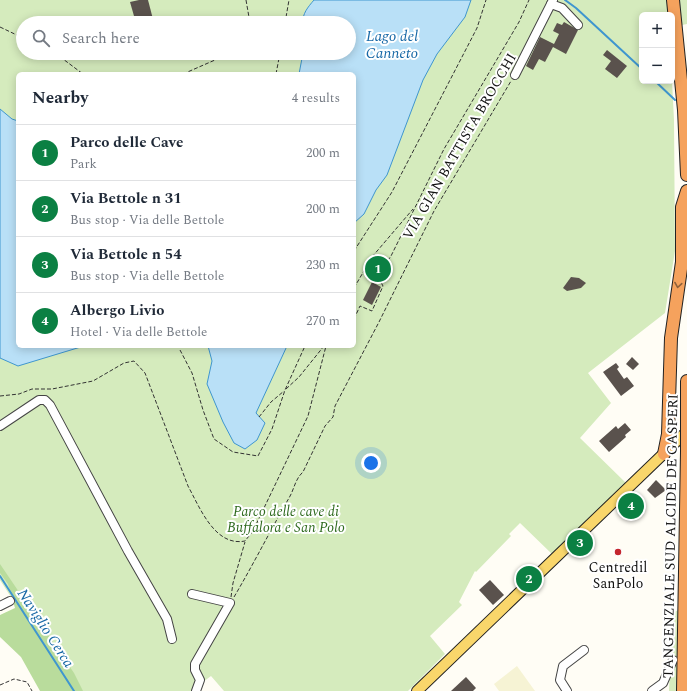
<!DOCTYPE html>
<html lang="en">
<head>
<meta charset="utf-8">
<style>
  body { margin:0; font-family:Spectral,serif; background:#f2f2f3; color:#1f2937 }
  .controls { position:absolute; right:12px; top:12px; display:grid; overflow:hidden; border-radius:6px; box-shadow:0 2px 10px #0003 }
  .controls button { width:36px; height:36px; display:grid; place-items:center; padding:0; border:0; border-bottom:1px solid #e0e1e3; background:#fff; color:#1f2937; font:20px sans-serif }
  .you { position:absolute; left:371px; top:463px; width:14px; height:14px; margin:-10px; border:3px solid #fff; border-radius:50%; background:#1a73e8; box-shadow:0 0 0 6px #1a73e833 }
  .badge { display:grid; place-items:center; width:26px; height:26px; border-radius:50%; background:#0b8043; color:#fff; font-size:13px; font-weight:700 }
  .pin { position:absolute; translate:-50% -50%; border:2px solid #fff; box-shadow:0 1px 4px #0006 }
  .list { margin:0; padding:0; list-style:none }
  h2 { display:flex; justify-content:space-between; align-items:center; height:52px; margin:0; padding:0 16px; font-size:17px }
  h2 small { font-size:13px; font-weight:400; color:#747a83 }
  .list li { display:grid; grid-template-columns:26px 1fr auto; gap:12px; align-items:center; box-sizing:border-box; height:56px; padding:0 16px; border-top:1px solid #e0e1e3 }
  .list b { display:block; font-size:15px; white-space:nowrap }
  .list p { margin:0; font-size:13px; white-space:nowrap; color:#747a83 }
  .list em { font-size:13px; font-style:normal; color:#747a83 }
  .icon { flex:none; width:22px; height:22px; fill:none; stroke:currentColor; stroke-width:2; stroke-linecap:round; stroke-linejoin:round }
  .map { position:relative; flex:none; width:687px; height:691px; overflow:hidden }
  .search { position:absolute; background:#fff; box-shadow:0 2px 10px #0003; left:16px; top:16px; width:340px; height:44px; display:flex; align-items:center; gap:10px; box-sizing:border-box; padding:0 14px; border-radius:22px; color:#747a83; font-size:15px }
  .panel { position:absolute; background:#fff; box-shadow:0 2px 10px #0003; left:16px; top:72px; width:340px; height:276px; border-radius:6px }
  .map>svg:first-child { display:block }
</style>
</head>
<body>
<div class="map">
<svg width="687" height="691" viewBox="0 0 687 691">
  <rect width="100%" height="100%" fill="#fffdf5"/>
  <polygon fill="#f6f3d4" points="517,666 535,691 499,691 494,684"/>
  <g fill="#d5ebbd" fill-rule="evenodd">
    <path d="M0 0H687V24L672 27V15H642V81H672L674 120 675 251 665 313 588 373 611 403 580 438 626 483 552 554 520 523 509 534 511 536 476 572 475 571 459 602 462 605 430 636 445 654 408 691H224L211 676 191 691H71L0 580ZM23 23H349V53H23ZM18 74H354V346H18Z"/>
    <polygon points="687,606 687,691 669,691 672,613"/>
  </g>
  <polygon fill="#b9dc9c" points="0,564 74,673 83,691 40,691 21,657 0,637 0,615 15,608 8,584 0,573"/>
  <g fill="#b9e0f7" stroke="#3f96cf">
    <path d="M314 0H471L465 17 437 54 423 80 387 175 376 190 364 214 354 223V74H299L303 53H349V23H303C302 14 308 7 314 0Z"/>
    <polygon points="0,109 12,119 18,121 18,346 84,346 18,366 0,358"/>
    <polygon points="208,346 287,346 256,413 265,423 257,440 245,449 234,443 223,422 207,384 212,361"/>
  </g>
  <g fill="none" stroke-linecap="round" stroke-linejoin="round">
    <g stroke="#3f96cf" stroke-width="2">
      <polyline points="565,0 576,8 642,69"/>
      <polyline points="655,81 675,100"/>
      <polyline points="0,576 74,691"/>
    </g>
  </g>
  <g fill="#5a524d">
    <polygon points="139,0 148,0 154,23 136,23 130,2"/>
    <polygon points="564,22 578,30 566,54 553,47 545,62 539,59 533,70 526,66 540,37 554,44 559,34 553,31 557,23 562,25"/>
    <polygon points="607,50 627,66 617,78 605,69 611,61 603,55"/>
    <polygon points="571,277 579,278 586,283 581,288 567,291 563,288"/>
    <polygon points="372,282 381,287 372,305 363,300"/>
    <polygon points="632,357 639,364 633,370 626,364"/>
    <polygon points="616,363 619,367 617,369 624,379 627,377 634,386 621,396 603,372"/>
    <polygon points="625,423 631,430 625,435 626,437 609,452 599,441 616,426 618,429"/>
    <polygon points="656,480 666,490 655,498 647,490"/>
    <polygon points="490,580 504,595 493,605 479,590"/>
    <polygon points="466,677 476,688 473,691 451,691"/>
  </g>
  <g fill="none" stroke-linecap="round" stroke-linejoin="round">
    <g stroke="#444" stroke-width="10">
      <g id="minor">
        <polyline points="551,4 562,8 578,25"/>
        <polyline points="515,75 553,0"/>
        <polyline points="0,426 39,400 45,400 50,405 128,551 167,619 172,639"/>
        <polyline points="192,594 230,603 195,664 195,670 200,680 196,691"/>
        <polyline points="0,606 10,601"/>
        <polyline points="567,691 560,680 563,666 584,650"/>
        <polyline points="652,691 663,683 673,660"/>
      </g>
    </g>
    <g stroke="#222" stroke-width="12">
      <polyline id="major" points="417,691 683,435"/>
    </g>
    <g stroke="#222" stroke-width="14">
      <g id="highway">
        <polyline points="673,0 684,110 687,175"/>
        <polyline points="687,406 687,381"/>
        <polyline points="664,454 668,434 671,338 682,262 682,207 687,191"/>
        <polyline points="683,691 687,451"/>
      </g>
    </g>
    <g stroke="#333" stroke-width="1" stroke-dasharray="4 2" stroke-linecap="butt">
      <polyline points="246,0 250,23"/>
      <polyline points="285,23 289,0"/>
      <polyline points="0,27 23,38"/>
      <polyline points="55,53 83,74"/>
      <polyline points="183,74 231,53"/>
      <polyline points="276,74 280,53"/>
      <polyline points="354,251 392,192 477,28 486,0"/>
      <polyline points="354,288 372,257 413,209"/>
      <polyline points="354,319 360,306 372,311 383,286 378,277 381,270 391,256 444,149 519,22 529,0"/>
      <polyline points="180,350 192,373 203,410 214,439 233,452 258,456 272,429 285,390 305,346"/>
      <polyline points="286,389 299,377 324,346"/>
      <path d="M0 396 19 394 32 389H52L93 381 124 363 134 361 145 373 188 486C200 508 215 547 245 541L253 531 308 416 326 346"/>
      <polyline points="259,417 271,402 284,391"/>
      <polyline points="231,597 233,583 245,542"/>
      <path d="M234 597C253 565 270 531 289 498 294 490 295 479 303 472L325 426 333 417 335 406 379 322 434 211 511 81"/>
      <polyline points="0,685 14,679 27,682 32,691"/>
    </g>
    <use href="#minor" stroke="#fff" stroke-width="8"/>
    <use href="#major" stroke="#f9d66b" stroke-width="10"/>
    <use href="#highway" stroke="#f5a25d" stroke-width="12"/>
    <g stroke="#222" stroke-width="14" stroke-linecap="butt">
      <polyline id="highway-bridge" points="687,406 687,451"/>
    </g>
    <use href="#highway-bridge" stroke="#f5a25d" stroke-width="12"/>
  </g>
  <defs><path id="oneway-chevron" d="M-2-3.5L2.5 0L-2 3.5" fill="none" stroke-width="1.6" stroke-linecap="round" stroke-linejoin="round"/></defs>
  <use stroke="#8e613b" href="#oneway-chevron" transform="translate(678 285) rotate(99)"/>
  <circle fill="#c4262e" stroke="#fff" stroke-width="1.5" cx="618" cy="552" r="4"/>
  <g text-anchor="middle" stroke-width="4" stroke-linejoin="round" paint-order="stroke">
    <g font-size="14" fill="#111" stroke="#fff">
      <text transform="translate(459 146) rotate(-60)" y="5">VIA GIAN BATTISTA BROCCHI</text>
      <text transform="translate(670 536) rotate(-89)" y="5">TANGENZIALE SUD ALCIDE DE GASPERI</text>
    </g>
    <g font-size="14" font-style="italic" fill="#2f6b1f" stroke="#fff">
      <text x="286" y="516">Parco delle cave di<tspan x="286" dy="16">Buffalora e San Polo</tspan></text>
    </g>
    <g font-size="14" fill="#111" stroke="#fff">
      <text x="618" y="572">Centredil<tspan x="618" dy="16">SanPolo</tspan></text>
    </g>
    <g font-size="15" font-style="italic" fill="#1768a6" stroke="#fff">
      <text x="392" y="41">Lago del<tspan x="392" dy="17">Canneto</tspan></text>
      <text transform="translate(46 628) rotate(57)" y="5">Naviglio Cerca</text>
    </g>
  </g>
</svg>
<div class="controls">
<button>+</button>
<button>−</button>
</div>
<div class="you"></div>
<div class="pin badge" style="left:378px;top:269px">1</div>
<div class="pin badge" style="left:529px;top:579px">2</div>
<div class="pin badge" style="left:580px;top:543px">3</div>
<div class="pin badge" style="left:631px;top:506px">4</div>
<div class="search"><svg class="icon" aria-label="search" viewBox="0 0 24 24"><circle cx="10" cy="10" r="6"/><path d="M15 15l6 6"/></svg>Search here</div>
<section class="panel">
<h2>Nearby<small>4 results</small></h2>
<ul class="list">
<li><span class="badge">1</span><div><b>Parco delle Cave</b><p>Park</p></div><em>200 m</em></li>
<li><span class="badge">2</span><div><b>Via Bettole n 31</b><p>Bus stop · Via delle Bettole</p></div><em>200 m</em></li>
<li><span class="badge">3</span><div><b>Via Bettole n 54</b><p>Bus stop · Via delle Bettole</p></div><em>230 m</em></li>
<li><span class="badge">4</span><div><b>Albergo Livio</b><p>Hotel · Via delle Bettole</p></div><em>270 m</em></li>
</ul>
</section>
</div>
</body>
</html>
